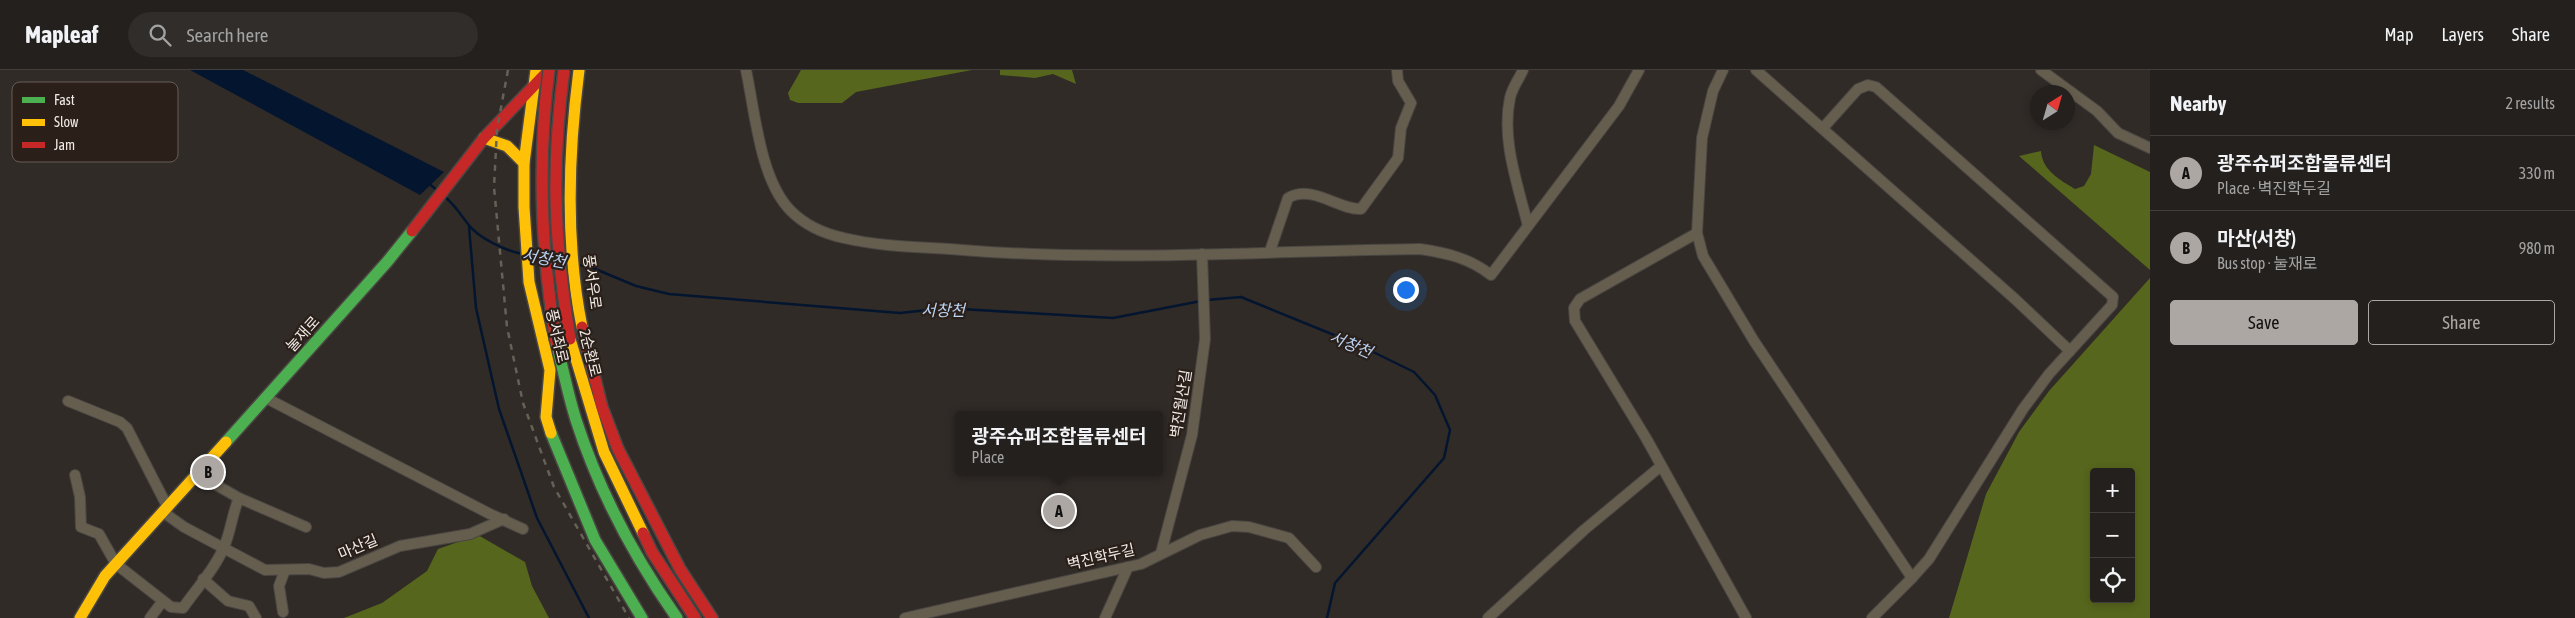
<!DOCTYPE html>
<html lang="en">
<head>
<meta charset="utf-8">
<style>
  body { margin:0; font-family:"Asap Condensed","Noto Sans KR",sans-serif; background:#302d2a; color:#f1f3f6 }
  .controls { position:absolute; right:15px; bottom:15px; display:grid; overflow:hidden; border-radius:5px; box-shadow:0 2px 8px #0003 }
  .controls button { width:45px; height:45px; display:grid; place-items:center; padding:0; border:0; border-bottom:1px solid #413e3b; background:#24201d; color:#f1f3f6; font:25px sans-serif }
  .compass { position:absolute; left:2030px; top:15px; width:45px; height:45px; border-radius:50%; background:#24201d; box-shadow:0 2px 8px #0003; rotate:37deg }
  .you { position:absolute; left:1405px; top:219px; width:18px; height:18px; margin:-12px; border:4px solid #fff; border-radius:50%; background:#1a73e8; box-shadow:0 0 0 8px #1a73e833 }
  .badge { display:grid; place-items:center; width:32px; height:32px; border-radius:50%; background:#ada7a3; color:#111; font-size:16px; font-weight:700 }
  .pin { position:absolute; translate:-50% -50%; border:2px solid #fff; box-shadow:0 1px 5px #0006 }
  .popup { position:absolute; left:955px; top:341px; width:208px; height:65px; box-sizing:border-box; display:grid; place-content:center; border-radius:5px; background:#24201d; filter:drop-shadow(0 1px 4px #0005); font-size:16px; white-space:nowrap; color:#a3a3a4 }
  .popup b { font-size:19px; color:#f1f3f6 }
  .popup::after { content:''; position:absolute; left:50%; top:100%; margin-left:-10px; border:10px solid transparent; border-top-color:#24201d }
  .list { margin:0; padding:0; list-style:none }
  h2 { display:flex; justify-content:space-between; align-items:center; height:65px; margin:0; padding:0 20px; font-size:21px }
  h2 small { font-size:16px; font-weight:400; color:#a3a3a4 }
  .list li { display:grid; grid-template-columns:32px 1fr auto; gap:15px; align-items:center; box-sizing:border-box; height:75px; padding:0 20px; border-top:1px solid #413e3b }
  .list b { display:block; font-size:19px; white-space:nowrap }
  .list p { margin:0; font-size:16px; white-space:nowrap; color:#a3a3a4 }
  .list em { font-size:16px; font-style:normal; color:#a3a3a4 }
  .actions { display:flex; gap:10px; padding:15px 20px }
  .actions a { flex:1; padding:11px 0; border:1px solid #ada7a3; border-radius:5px; text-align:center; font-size:18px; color:#ada7a3 }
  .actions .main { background:#ada7a3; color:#111 }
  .icon { flex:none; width:28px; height:28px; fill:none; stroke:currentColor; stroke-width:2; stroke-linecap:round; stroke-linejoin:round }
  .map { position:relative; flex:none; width:2150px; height:548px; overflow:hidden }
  header { display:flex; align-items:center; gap:30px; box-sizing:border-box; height:70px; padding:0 25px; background:#24201d; border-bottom:1px solid #413e3b }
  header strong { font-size:24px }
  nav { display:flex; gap:28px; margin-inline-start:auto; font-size:18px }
  .search { width:350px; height:45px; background:#302d2a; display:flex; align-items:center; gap:12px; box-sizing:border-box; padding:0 18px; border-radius:28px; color:#a3a3a4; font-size:19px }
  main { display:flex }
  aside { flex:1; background:#24201d }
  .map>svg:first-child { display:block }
</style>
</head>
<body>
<header>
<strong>Mapleaf</strong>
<div class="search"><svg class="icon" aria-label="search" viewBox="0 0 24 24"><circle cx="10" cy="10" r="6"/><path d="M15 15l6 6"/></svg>Search here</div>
<nav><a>Map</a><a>Layers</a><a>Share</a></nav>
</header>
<main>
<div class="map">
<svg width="2150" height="548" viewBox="0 0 2150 548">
  <rect width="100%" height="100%" fill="#302b27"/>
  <g fill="#57661d" fill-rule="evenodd">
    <polygon points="801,0 972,0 856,22 842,33 798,33 790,30 788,23"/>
    <polygon points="1000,0 1072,0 1076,14 1053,4 1035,8 1000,5"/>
    <path d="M2094 75 2150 102V200L2019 86 2041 81C2042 100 2060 110 2075 119L2084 116 2091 104Z"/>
    <path d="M2150 208V548H1949L1986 424 2019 362 2049 321ZM2094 402H2131V529H2094Z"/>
    <polygon points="478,465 525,492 532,516 549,548 344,548 382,533 427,501 438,479"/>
  </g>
  <polygon fill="#04152f" points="190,0 243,0 444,102 420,125"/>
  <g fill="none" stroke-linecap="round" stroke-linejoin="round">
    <g stroke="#04152f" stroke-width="2.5">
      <polyline points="428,113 437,120"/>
      <path d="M445 127C455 135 460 144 468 154 478 168 506 181 523 184"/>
      <polyline points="469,157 476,238 499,339 537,448 589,548"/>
      <polyline points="579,195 593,198 636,216 669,224 900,243 937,239 961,239 1113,248 1201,231"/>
      <polyline points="1207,230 1241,227 1361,276 1414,302 1435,325 1450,360 1444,388 1335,513 1327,548"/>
    </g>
    <g stroke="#4a4643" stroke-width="12">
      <g id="street">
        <path d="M746 0C755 42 760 110 791 141 805 155 825 164 844 168 882 177 923 177 962 180 1114 192 1267 181 1420 179 1447 183 1469 188 1491 205L1619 36 1639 0"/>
        <path d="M1523 0C1519 9 1512 18 1510 28 1501 70 1518 115 1528 156"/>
        <polyline points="1723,0 1713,21 1702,68 1697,163 1703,186 1754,271 1912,508"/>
        <polyline points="1756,0 2015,229 2070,281"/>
        <polyline points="2041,0 2097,41 2118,63 2150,78"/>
        <polyline points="1823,58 1858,19 1868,15 1876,17 2113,227 2112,235 2049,304 2023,339 1929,489 1912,508 1872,548"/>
        <polyline points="1697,163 1580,229 1574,238 1575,251 1646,368 1746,548"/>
        <path d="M1270 181 1288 128C1313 114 1338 140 1361 139L1398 88 1401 58 1411 33 1398 11 1397 0"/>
        <polyline points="266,328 490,444 523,459"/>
        <polyline points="68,331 120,352 127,358 167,436"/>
        <polyline points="197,404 239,428 306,457"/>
        <path d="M75 405 80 427 81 457 99 464 116 494 171 537 183 538C196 519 215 499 224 477 231 461 232 444 239 428"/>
        <polyline points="163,442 184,457 265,500 309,499 324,503 339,502 400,476 470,464 504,449"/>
        <polyline points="1161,483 1192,365 1205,269 1202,184"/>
        <polyline points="203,509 228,531 249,536 256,548"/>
        <polyline points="283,542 279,516 285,500"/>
        <polyline points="150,548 162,532"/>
        <polyline points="905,548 1141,494 1200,465 1232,456 1249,457 1289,468 1316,497"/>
        <polyline points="1105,548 1128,497"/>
        <polyline points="1488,548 1584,460 1661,396"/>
      </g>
    </g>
    <g stroke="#4a4643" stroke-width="14">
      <g id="fast">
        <path d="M556 272C563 298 568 325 576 350 599 421 634 487 677 548"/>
        <polyline points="551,363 595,470 642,548"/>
        <polyline points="226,372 387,192 412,161"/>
      </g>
    </g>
    <g stroke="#4a4643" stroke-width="14">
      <g id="slow">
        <polyline points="536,0 524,93 524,137 529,212 550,300 546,347 551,363"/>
        <path d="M579 0C568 85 565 173 582 257"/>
        <polyline points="484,68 507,76 524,93"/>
        <polyline points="570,269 604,382 643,463"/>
        <polyline points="80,548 105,506 226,372"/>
      </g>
    </g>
    <g stroke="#4a4643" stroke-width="14">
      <g id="jam">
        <polyline points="412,161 484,68 549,0"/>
        <polyline points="582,257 602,337 618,379 680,499 712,548"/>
        <polyline points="643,463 652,482 695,548"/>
      </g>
    </g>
    <use href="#street" stroke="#655e4e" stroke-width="10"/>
    <use href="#fast" stroke="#4caf50" stroke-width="11"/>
    <use href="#slow" stroke="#ffc107" stroke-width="11"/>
    <use href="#jam" stroke="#c62828" stroke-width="11"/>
    <polyline stroke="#666156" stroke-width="2.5" stroke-dasharray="6 6" stroke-linecap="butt" points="508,0 497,59 494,117 507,257 523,333 554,417 629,548"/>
    <g stroke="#4a4643" stroke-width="14" stroke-linecap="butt">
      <g id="jam-bridge">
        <path d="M549 0C537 92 541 181 556 272"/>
        <path d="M564 0C551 97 554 172 570 269"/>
      </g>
    </g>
    <use href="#jam-bridge" stroke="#c62828" stroke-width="11"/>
  </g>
  <g text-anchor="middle" stroke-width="4.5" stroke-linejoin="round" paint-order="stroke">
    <g font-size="15" fill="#f1eae6" stroke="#2a2019">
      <text transform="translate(592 212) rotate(82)" y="5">풍서우로</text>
      <text transform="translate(303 264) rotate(-48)" y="5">눌재로</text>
      <text transform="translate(557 266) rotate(77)" y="5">풍서좌로</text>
      <text transform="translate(590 283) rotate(76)" y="5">2순환로</text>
      <text transform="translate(1181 334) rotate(-81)" y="5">벽진월산길</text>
      <text transform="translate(358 477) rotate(-23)" y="5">마산길</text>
      <text transform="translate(1101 487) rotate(-13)" y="5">벽진학두길</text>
    </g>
    <g font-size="16" font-style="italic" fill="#bad4f6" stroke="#2a2019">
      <text transform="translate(544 188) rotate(11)" y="6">서창천</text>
      <text x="943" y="246">서창천</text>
      <text transform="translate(1351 274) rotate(23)" y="6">서창천</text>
    </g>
  </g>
  <rect x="12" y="12" width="166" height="80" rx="8" fill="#2a2019" stroke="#665d56" stroke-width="1"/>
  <rect x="22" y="27" width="23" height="6" fill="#4caf50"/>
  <rect x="22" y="49" width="23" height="7" fill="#ffc107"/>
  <rect x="22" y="72" width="23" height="6" fill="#c62828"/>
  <g font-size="14" fill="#f1eae6">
    <text x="54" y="35">Fast</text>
    <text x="54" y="57">Slow</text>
    <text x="54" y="80">Jam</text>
  </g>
</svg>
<div class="controls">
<button>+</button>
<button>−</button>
<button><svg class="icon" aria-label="locate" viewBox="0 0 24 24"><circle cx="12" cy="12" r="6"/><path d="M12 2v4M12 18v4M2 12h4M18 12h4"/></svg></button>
</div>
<svg class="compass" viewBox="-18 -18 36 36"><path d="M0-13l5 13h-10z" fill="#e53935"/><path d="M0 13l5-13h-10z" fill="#a3a3a4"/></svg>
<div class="you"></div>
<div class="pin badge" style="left:1059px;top:441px">A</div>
<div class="popup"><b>광주슈퍼조합물류센터</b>Place</div>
<div class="pin badge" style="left:208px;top:402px">B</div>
</div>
<aside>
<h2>Nearby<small>2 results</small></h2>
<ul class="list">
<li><span class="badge">A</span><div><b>광주슈퍼조합물류센터</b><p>Place · 벽진학두길</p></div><em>330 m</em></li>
<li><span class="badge">B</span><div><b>마산(서창)</b><p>Bus stop · 눌재로</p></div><em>980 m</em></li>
</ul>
<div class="actions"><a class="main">Save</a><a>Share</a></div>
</aside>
</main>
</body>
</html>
